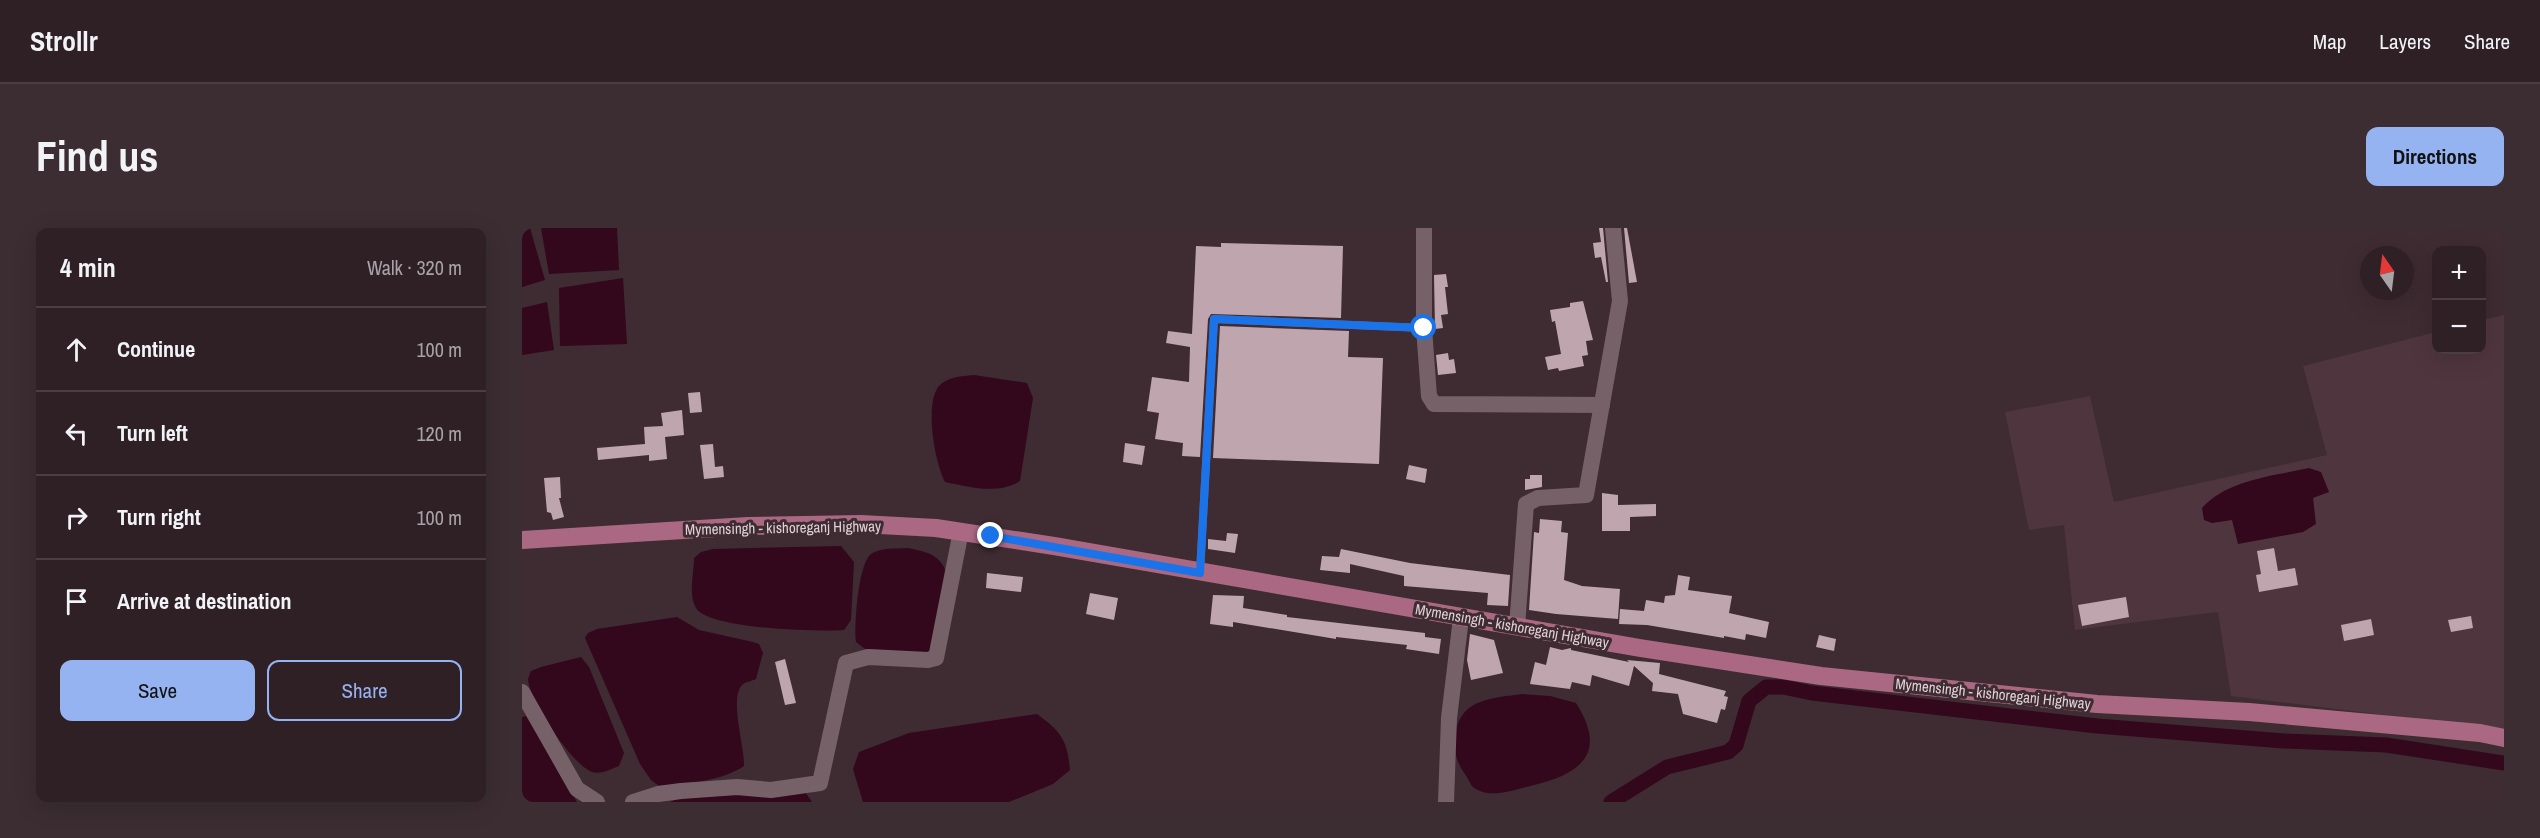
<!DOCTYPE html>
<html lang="en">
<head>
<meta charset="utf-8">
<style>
  body { margin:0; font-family:"Archivo Narrow",sans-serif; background:#3b2d32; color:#f1f3f6 }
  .controls { position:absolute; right:18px; top:18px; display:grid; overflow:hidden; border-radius:12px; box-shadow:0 6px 24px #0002 }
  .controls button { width:54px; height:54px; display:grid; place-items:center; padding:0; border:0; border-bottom:2px solid #4a3e43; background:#2f2026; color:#f1f3f6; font:30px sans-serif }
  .compass { position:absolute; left:1838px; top:18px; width:54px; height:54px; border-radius:50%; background:#2f2026; box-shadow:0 6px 24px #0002; rotate:346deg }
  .stop { position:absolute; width:18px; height:18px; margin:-14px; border:4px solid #1a73e8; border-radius:50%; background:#fff }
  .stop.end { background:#1a73e8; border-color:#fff; box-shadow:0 2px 6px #0008 }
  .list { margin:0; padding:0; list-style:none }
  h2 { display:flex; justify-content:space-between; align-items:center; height:78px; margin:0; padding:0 24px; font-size:26px }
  h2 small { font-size:20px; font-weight:400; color:#a7a3a7 }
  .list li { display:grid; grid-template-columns:39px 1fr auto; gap:18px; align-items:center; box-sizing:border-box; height:84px; padding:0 24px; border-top:2px solid #4a3e43 }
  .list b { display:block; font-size:22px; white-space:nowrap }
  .list em { font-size:20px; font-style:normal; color:#a7a3a7 }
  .actions { display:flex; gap:12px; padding:18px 24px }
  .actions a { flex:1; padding:14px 0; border:2px solid #95b2f1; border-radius:12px; text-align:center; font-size:21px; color:#95b2f1 }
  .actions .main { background:#95b2f1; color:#111 }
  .icon { flex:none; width:33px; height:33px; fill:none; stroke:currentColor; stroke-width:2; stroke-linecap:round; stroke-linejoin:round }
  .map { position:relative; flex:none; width:1982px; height:574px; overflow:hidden; border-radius:12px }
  header { display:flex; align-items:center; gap:36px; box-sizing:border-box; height:84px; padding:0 30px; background:#2f2026; border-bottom:2px solid #4a3e43 }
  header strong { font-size:28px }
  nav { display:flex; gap:33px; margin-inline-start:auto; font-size:21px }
  .intro { display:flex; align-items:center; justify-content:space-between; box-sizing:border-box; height:144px; padding:0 36px }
  h1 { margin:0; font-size:42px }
  .button { padding:15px 27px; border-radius:12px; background:#95b2f1; color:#111; font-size:21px; font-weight:700 }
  main { display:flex; gap:36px; padding:0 36px }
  aside { flex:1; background:#2f2026; border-radius:12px; box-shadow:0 6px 24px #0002 }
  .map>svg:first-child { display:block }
</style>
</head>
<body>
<header>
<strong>Strollr</strong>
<nav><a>Map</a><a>Layers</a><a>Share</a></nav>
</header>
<div class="intro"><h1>Find us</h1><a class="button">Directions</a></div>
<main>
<aside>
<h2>4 min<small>Walk · 320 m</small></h2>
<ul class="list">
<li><svg class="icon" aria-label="ahead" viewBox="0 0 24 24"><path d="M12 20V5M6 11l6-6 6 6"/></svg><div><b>Continue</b></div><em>100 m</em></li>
<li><svg class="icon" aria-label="left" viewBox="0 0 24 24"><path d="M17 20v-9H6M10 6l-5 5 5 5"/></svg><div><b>Turn left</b></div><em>120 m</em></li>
<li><svg class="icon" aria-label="right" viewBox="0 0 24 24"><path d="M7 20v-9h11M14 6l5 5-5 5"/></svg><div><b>Turn right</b></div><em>100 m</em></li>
<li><svg class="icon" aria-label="arrive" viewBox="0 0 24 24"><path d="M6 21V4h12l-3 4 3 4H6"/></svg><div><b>Arrive at destination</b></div></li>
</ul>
<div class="actions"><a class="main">Save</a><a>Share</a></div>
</aside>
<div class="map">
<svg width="1982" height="574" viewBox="0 0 1982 574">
  <rect width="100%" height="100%" fill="#3f2b32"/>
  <polygon fill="#4f353e" points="1982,87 1982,502 1709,468 1696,384 1553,402 1542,297 1507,302 1483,184 1568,168 1592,274 1805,227 1781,138 1914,104 1914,122 1960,122 1960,92"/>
  <g fill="#33071c">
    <polygon points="0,0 8,0 23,52 0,59"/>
    <polygon points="19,0 95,0 97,42 27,46"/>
    <polygon points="101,50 105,116 38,118 37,60"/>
    <polygon points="25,74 32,122 0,127 0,80"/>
    <path d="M452 147 505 155 511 170 498 253C475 267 448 259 423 254 413 235 402 176 417 158 425 149 440 148 452 147Z"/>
    <path d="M1787 240 1799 244 1807 264 1791 270 1794 296 1781 304 1716 316 1710 292 1690 295 1682 292 1680 280C1705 252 1751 248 1787 240Z"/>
    <path d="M319 318 332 334 329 392 322 402C297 404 186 401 174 380 166 367 172 345 172 330L179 324 191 321Z"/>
    <path d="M386 320C405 324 418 326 425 346L410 421 403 425 343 421 334 414C332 398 336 336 349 326 360 319 374 321 386 320Z"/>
    <path d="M155 389 177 402 231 414 237 416 241 425 234 451C230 453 223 454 220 457 207 471 223 520 222 538 200 553 163 556 137 558L129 552 118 536 63 410 66 405 75 401Z"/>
    <path d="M59 429 67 439 102 525 97 538C89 541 79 547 70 544 50 537 8 473 6 452 6 451 8 445 9 443L19 439Z"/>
    <path d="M1000 466 1028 468 1054 475C1085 524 1061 545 1012 557 993 561 967 573 950 558 947 554 946 550 943 546 933 532 931 520 934 503 940 470 973 470 1000 466Z"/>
    <path d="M515 486C539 504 545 511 548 542L531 556 487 574H341L331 541 337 524 387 505Z"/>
    <polygon points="4,488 55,574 0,574 0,489"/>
    <polygon points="283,564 290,574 148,574 161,569"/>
  </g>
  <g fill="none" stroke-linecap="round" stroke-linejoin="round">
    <polyline stroke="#33071c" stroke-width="15" points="1089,574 1145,539 1206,524 1214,517 1227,473 1244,459 1261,459 1290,465 1575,498 1762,513 1864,517 1982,535"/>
  </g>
  <g fill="#bfa6ae">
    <polygon points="1077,0 1081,0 1086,54 1084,54 1079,29 1073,30 1071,15 1079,14"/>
    <polygon points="1102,0 1105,0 1115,54 1107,55"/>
    <polygon points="699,15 821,18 819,90 689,86 686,91 678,229 660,228 661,215 633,211 637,185 625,183 630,149 667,154 668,119 644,115 646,103 670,106 674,18 699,19"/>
    <polygon points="924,46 926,59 923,59 926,86 919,87 921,100 913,101 912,47"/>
    <polygon points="1061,73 1071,112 1064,113 1066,127 1060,128 1062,138 1037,143 1036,140 1026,142 1023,129 1039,126 1033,93 1030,94 1028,82 1048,79 1048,75"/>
    <polygon points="698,98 827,103 826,129 861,130 857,236 691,230"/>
    <polygon points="926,125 927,132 932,131 934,145 916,147 914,127"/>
    <polygon points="178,164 180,184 168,185 166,165"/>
    <polygon points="160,182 162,207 143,209 145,231 127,233 127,227 76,232 75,220 123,216 122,199 141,198 139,185"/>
    <polygon points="603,215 623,218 620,237 601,234"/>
    <polygon points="191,216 193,239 201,238 202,249 182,251 178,217"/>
    <polygon points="887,237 905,241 903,255 884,251"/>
    <polygon points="1008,247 1020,247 1020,259 1003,262 1003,251 1008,251"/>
    <polygon points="38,249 39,270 37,270 42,289 31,292 29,285 25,284 22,250"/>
    <polygon points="1080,265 1096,267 1096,277 1134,276 1134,288 1108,289 1108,303 1080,303"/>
    <polygon points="1018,291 1040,293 1039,304 1046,305 1042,352 1060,358 1098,361 1096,391 1034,386 1007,382 1012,304 1017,305"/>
    <polygon points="705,305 716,306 713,325 686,321 686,311 704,313"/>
    <polygon points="1752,320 1756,343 1773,340 1776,357 1737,364 1734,347 1739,346 1735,323"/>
    <polygon points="819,321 888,335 988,347 986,378 965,377 966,365 882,358 882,348 828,336 828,345 798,342 800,328 817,329"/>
    <polygon points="465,345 501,349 499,364 464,360"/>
    <polygon points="1156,347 1168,349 1166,362 1210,368 1207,385 1247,394 1244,410 1224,406 1223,412 1202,408 1202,410 1125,397 1097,396 1098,381 1122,383 1124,372 1142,375 1143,368 1153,367"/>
    <polygon points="568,365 596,370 592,392 564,386"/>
    <polygon points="691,367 722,368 721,380 765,387 765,389 903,405 903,409 919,411 917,426 884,421 885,417 814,409 814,411 711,394 711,399 688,396"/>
    <polygon points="1604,369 1607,389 1560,398 1556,377"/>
    <polygon points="1949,388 1951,400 1929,404 1926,392"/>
    <polygon points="1849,391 1852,407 1822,413 1819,397"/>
    <polygon points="948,406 972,412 981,445 949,452 945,432"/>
    <polygon points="1297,407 1314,411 1312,423 1294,419"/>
    <polygon points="1028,419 1040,422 1049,420 1049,422 1107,434 1105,432 1138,435 1137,446 1204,463 1202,468 1206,469 1203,482 1199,481 1195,495 1161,486 1156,466 1130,463 1131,455 1112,438 1107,458 1070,447 1068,458 1050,454 1048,461 1008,456 1013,434 1024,437"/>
    <polygon points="263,431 274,475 263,477 253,434"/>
  </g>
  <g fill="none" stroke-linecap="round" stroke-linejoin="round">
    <polyline stroke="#776168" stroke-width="8" points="678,344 692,91 902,100"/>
    <g stroke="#776168" stroke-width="16">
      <polyline points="902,0 902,100 907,168 912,176 1080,177"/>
      <polyline points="995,399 1004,276 1016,270 1064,267 1098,73 1091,0"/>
      <polyline points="0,464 55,561 75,574"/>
      <polyline points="111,574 136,566 159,563 215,559 249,562 298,555 324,435 346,429 406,432 414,430 439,303"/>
      <polyline points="924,574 927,490 939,390"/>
    </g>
    <polyline stroke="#ab6882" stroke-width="18" points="0,312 226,298 339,296 414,300 532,318 1118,420 1299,448 1575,476 1727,484 1958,505 1982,510"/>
  </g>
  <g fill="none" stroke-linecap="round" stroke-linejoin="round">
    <polyline stroke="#1a73e8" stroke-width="8" points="469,308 678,345 692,91 902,100"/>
  </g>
  <g text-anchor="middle" stroke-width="6" stroke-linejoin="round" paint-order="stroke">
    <g font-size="15" fill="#dfd2d6" stroke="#3f2b32">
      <text transform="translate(261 300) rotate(-1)" y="5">Mymensingh - kishoreganj Highway</text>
      <text transform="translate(990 398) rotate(10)" y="5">Mymensingh - kishoreganj Highway</text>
      <text transform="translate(1471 466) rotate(6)" y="5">Mymensingh - kishoreganj Highway</text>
    </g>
  </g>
</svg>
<div class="controls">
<button>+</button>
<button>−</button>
</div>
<svg class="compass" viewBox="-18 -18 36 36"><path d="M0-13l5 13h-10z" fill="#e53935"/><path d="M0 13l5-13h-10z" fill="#a7a3a7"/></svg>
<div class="stop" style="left:902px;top:100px"></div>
<div class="stop end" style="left:469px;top:308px"></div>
</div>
</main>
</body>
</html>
